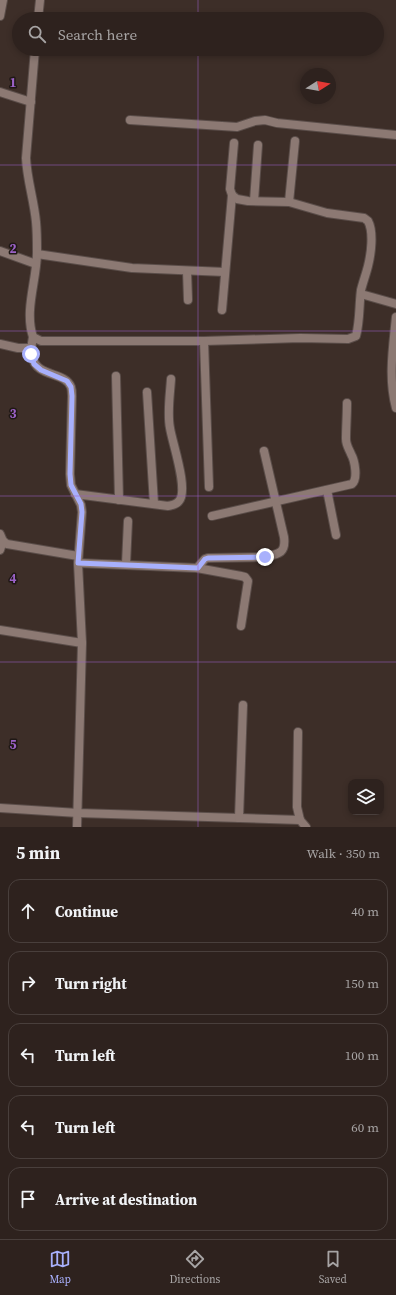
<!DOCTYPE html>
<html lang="en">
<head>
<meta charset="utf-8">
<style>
  body { margin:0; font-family:"Source Serif 4",serif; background:#362a27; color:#f1f3f6 }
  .controls { position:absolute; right:12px; bottom:12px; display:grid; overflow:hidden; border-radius:8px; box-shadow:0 2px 6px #0003 }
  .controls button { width:36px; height:36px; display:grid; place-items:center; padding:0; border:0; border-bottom:1px solid #493f3c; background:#2e221e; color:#f1f3f6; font:20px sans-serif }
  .compass { position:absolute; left:300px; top:68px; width:36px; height:36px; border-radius:50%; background:#2e221e; box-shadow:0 2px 6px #0003; rotate:79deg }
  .stop { position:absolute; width:12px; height:12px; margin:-9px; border:3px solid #a8b0fc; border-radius:50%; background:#fff }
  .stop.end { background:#a8b0fc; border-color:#fff; box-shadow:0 1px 4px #0008 }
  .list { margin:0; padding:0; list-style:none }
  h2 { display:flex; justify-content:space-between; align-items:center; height:52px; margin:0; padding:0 16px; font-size:17px }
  h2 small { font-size:13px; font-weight:400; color:#a7a4a4 }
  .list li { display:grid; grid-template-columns:26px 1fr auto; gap:12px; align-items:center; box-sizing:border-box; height:64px; margin:0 8px 8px; padding:0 8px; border:1px solid #493f3c; border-radius:12px }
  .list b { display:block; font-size:15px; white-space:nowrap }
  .list em { font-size:13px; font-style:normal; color:#a7a4a4 }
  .icon { flex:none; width:22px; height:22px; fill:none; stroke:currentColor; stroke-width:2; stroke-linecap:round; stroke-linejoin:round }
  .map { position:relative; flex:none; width:396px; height:827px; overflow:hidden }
  .search { position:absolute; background:#2e221e; box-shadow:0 2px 6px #0003; left:12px; right:12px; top:12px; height:44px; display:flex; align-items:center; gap:10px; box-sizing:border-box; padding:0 14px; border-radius:22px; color:#a7a4a4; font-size:15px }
  .sheet { height:412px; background:#2e221e }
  nav { display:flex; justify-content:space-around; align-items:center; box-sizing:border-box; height:56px; border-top:1px solid #493f3c; background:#2e221e; font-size:11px; color:#a7a4a4 }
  nav a { display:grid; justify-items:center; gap:2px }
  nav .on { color:#a8b0fc }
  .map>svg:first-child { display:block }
</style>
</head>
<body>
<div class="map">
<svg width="396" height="827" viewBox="0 0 396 827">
  <rect width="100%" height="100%" fill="#3d2e28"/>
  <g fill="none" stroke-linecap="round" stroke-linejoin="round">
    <g stroke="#5a4d49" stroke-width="10">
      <g id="street">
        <polyline points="0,16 3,0"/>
        <polyline points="38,19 40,0"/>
        <path d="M35 49 26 158C27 180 34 200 36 222 37 232 37 242 37 252 37 280 24 310 33 337L41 341H204L300 338 348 339 356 336C360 321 359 305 361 290 363 282 366 274 368 266 371 254 374 232 368 221L364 218 327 213 289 202 248 201 237 199 232 195 230 189 234 143"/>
        <polyline points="0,92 31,102"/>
        <polyline points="130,120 237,127 255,121 265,120 277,123 396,135"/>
        <polyline points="254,201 258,145"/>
        <polyline points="289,202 295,141"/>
        <polyline points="0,251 36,264"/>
        <polyline points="37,254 132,268 225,272"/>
        <polyline points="187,271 188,300"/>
        <polyline points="361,294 396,304"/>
        <polyline points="222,310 232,195"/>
        <path d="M396 317C393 348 388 378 396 408"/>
        <path d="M33 337C32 343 30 350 32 356 36 378 65 371 71 387 72 390 72 394 72 396L70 474 71 485 81 505 82 512 78 563 82 643 77 827"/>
        <polyline points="204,341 209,487"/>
        <polyline points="0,344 18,348 32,348"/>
        <polyline points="116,376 119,500"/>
        <polyline points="147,392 154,504"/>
        <polyline points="327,490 336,535"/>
        <path d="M75 494 168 506C172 505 176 505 179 501 189 490 172 442 170 428 167 413 170 395 171 379"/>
        <path d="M212 516 352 484C358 479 355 461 351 454 349 449 346 445 346 439 346 427 347 415 347 403"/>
        <polyline points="0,534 3,541 7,544 78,556"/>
        <polyline points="0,550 3,541"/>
        <polyline points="78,563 197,568 241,576 245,577 248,581 241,626"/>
        <polyline points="126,564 128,521"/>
        <path d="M197 568 205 559 208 558 265 557C279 554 286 553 284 537L264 451"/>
        <polyline points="0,630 82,643"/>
        <polyline points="298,732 297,807 300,820 306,827"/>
        <polyline points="0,808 78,813 300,820"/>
        <polyline points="239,818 243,705"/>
      </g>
    </g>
    <use href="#street" stroke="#8c7973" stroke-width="8"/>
  </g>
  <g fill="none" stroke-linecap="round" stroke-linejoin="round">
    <polyline stroke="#a8b0fc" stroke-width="5" points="31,354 34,364 41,370 67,381 71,387 72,396 70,474 71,485 81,504 82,512 78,563 198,568 205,559 208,558 265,557"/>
  </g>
  <path fill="none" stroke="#9b61c6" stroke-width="1" stroke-opacity="0.55" d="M198 0V19M198 49V827M0 165H396M0 331H396M0 496H396M0 662H396"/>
  <g font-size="13" text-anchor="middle" font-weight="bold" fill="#9b61c6" stroke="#1f1815" stroke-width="3" stroke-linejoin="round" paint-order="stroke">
    <text x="13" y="87">1</text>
    <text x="13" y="253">2</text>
    <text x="13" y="418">3</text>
    <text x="13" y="583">4</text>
    <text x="13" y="749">5</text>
  </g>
</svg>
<div class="controls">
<button><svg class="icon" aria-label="layers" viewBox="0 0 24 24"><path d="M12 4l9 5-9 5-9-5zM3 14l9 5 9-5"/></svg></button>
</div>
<svg class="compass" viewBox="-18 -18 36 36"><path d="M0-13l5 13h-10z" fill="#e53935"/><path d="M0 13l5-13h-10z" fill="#a7a4a4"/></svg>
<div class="stop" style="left:31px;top:354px"></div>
<div class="stop end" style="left:265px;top:557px"></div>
<div class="search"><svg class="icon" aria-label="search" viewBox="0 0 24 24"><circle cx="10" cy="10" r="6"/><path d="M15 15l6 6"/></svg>Search here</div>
</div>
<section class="sheet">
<h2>5 min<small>Walk · 350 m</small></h2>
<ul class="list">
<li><svg class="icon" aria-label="ahead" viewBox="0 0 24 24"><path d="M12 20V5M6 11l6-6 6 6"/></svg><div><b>Continue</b></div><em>40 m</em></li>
<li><svg class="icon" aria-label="right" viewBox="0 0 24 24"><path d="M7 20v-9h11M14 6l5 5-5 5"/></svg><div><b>Turn right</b></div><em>150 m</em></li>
<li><svg class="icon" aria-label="left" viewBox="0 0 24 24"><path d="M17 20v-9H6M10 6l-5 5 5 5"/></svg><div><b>Turn left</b></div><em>100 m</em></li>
<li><svg class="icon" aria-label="left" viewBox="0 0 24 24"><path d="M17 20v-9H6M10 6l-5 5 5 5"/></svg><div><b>Turn left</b></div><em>60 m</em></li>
<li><svg class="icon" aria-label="arrive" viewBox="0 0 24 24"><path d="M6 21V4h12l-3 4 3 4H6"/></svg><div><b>Arrive at destination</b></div></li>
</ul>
</section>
<nav>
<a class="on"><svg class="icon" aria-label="map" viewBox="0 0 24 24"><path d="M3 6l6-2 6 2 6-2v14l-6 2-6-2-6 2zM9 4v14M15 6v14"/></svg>Map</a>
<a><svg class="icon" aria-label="directions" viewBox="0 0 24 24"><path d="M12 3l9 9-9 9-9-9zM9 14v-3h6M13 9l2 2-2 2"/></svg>Directions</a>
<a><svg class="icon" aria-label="saved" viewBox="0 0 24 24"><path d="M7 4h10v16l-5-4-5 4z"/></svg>Saved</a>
</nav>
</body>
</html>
